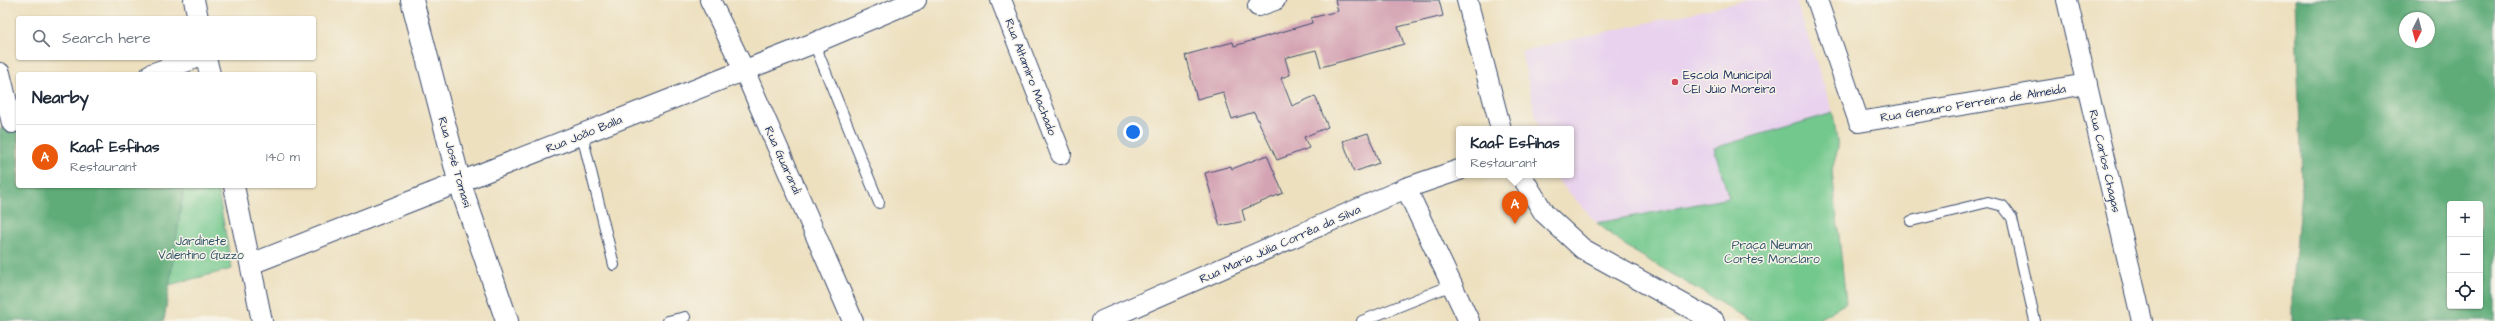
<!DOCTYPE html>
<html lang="en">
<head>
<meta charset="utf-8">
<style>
  body { margin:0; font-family:"Architects Daughter",sans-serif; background:#f6f6f7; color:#1f2937 }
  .controls { position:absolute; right:12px; bottom:12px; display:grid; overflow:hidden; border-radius:4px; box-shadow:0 1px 3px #0004 }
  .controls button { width:36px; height:36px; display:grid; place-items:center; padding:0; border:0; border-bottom:1px solid #e0e1e3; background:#fff; color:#1f2937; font:20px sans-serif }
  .compass { position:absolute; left:2399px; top:12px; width:36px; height:36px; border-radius:50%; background:#fff; box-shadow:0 1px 3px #0004; rotate:186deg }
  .you { position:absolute; left:1133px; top:132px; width:14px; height:14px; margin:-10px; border:3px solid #fff; border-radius:50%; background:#1a73e8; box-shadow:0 0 0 6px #1a73e833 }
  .badge { display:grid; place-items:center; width:26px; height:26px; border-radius:50%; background:#ea580c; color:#fff; font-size:13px; font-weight:700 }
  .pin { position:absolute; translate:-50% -33px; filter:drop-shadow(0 1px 2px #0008) }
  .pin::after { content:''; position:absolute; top:21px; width:14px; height:12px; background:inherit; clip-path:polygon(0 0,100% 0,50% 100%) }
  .popup { position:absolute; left:1456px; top:126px; width:118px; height:52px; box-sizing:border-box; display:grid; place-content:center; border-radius:4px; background:#fff; filter:drop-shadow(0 1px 3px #0005); font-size:13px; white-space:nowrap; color:#747a83 }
  .popup b { font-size:15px; color:#1f2937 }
  .popup::after { content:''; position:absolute; left:50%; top:100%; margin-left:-8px; border:8px solid transparent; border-top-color:#fff }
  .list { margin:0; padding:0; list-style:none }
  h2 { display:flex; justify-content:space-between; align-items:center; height:52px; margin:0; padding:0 16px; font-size:17px }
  h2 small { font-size:13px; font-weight:400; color:#747a83 }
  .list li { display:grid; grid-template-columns:26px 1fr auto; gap:12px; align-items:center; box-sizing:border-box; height:64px; padding:0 16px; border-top:1px solid #e0e1e3 }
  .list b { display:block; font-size:15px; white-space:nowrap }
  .list p { margin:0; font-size:13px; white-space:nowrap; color:#747a83 }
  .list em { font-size:13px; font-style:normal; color:#747a83 }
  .icon { flex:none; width:22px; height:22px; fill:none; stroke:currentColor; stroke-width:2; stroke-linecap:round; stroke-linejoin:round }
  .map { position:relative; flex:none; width:2495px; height:321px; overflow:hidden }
  .search { position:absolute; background:#fff; box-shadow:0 1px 3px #0004; left:16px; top:16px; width:300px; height:44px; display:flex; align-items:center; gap:10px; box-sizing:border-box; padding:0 14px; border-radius:4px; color:#747a83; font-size:15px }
  .panel { position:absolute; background:#fff; box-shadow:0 1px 3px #0004; left:16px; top:72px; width:300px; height:116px; border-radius:4px }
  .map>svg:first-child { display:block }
</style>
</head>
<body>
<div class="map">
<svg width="2495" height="321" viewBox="0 0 2495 321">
  <rect width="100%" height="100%" fill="#f7f3e8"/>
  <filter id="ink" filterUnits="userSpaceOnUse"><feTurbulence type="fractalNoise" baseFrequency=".025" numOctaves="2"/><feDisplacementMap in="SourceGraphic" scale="8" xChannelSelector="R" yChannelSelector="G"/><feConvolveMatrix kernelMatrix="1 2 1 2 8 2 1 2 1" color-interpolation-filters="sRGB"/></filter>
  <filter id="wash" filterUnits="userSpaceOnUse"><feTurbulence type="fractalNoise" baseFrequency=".012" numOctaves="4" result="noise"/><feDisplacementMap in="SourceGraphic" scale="16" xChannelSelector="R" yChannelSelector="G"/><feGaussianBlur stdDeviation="0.9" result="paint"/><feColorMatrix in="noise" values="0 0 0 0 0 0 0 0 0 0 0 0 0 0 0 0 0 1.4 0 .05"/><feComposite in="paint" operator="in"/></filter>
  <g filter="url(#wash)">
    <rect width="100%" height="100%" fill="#ede0bf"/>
    <polygon fill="#e8d2ee" points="1749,0 1796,0 1833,113 1714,148 1729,198 1597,223 1553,175 1571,175 1571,129 1539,129 1521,51"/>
    <g fill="#73c88d" stroke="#477c76">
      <polygon points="1833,113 1838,148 1832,170 1846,303 1815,321 1751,321 1630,249 1597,223 1729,198 1714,148"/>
      <polygon points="184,186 217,186 232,269 169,285"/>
    </g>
    <g fill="#5eac78" stroke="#3c6e6b" fill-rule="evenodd">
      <path d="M2295 0H2495V321H2292V297L2302 179ZM2405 18H2429V42H2405ZM2450 204H2480V306H2450Z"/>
      <polygon points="18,123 18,186 184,186 164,321 0,321 0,129"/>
    </g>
    <g id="blocks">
      <g fill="#d4a3b3">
        <polygon points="1335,0 1439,0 1443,16 1398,27 1404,44 1321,67 1316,50 1285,58 1290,75 1281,78 1292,106 1315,96 1328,127 1304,137 1309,148 1277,160 1254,112 1232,119 1223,92 1197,99 1185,55 1233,42 1234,46 1312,23 1311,18 1338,11"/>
        <polygon points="1368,133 1379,163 1354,172 1343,141"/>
        <polygon points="1267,155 1283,193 1242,210 1245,221 1220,226 1205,173 1231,166 1232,169"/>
      </g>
    </g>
  </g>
  <g filter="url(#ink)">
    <use href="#blocks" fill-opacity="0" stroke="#3a4a6d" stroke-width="1"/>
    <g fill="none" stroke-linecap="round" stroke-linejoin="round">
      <g stroke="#3a4a6d" stroke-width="12">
        <g id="service">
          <polyline points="814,43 879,203"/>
          <polyline points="582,135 614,265"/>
          <polyline points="1911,221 1988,202 2003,206 2012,218 2035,321"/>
          <polyline points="668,321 685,317"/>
          <polyline points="1362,321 1452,285"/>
        </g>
      </g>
      <g stroke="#3a4a6d" stroke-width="22">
        <g id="minor">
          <polyline points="194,0 198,18"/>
          <polyline points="710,0 744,70 853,321"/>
          <polyline points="1001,0 1061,154"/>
          <polyline points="1467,0 1501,129"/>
          <polyline points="1817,0 1859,122 2087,84"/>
          <polyline points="2067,0 2142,321"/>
          <polyline points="1258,6 1275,0"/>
          <polyline points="206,58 210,74"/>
          <polyline points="0,73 12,123"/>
          <polyline points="151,74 196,58"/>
          <polyline points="1521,175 1544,213 1583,249 1714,321"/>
          <polyline points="234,186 262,321"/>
          <polyline points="1406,188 1469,321"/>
          <polyline points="251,264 814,43 916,0"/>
          <polyline points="1102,321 1406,188 1459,170"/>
        </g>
      </g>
      <g stroke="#3a4a6d" stroke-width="24">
        <polyline id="tertiary" points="412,0 460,184 507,321"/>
      </g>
      <use href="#service" stroke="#fff" stroke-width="10"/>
      <use href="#minor" stroke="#fff" stroke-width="20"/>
      <use href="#tertiary" stroke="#fff" stroke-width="22"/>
    </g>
  </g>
  <circle fill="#d1495b" stroke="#f7f3e8" stroke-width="1.5" cx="1675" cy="82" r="4"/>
  <g text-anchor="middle" stroke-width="3" stroke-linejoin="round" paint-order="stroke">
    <g font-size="12" fill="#1b2f5e" stroke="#f7f3e8" text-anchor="start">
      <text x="1683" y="79">Escola Municipal<tspan x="1683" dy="14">CEI Júio Moreira</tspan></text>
    </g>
    <g font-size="12" fill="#1b2f5e" stroke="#f7f3e8">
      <text transform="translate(1031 77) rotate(69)" y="4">Rua Altamiro Machado</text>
      <text transform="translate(1973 103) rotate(-9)" y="4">Rua Genauro Ferreira de Almeida</text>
      <text transform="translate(584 134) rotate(-22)" y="4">Rua João Balla</text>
      <text transform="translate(783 160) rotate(66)" y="4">Rua Guarandi</text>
      <text transform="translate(2105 161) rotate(77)" y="4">Rua Carlos Chagas</text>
      <text transform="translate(455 162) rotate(74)" y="4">Rua José Tomasi</text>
      <text transform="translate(1280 244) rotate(-24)" y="4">Rua Maria Júlia Corrêa da Silva</text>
    </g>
    <g font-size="12" fill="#31556a" stroke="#f7f3e8">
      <text x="201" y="245">Jardinete<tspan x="201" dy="14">Valentino Guzzo</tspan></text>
      <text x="1772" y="249">Praça Neuman<tspan x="1772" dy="14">Cortes Monclaro</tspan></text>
    </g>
  </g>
</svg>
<div class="controls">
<button>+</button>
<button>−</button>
<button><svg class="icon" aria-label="locate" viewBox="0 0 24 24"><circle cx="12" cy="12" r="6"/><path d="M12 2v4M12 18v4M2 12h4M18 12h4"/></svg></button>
</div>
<svg class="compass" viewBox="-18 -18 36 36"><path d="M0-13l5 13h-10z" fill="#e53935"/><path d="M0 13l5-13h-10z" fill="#747a83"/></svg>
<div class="you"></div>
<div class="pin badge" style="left:1515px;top:224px">A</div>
<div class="popup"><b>Kaaf Esfihas</b>Restaurant</div>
<div class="search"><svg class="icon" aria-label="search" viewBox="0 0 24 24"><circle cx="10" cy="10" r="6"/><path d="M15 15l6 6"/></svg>Search here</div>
<section class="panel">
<h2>Nearby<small></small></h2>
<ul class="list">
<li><span class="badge">A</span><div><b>Kaaf Esfihas</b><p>Restaurant</p></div><em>140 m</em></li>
</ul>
</section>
</div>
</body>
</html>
